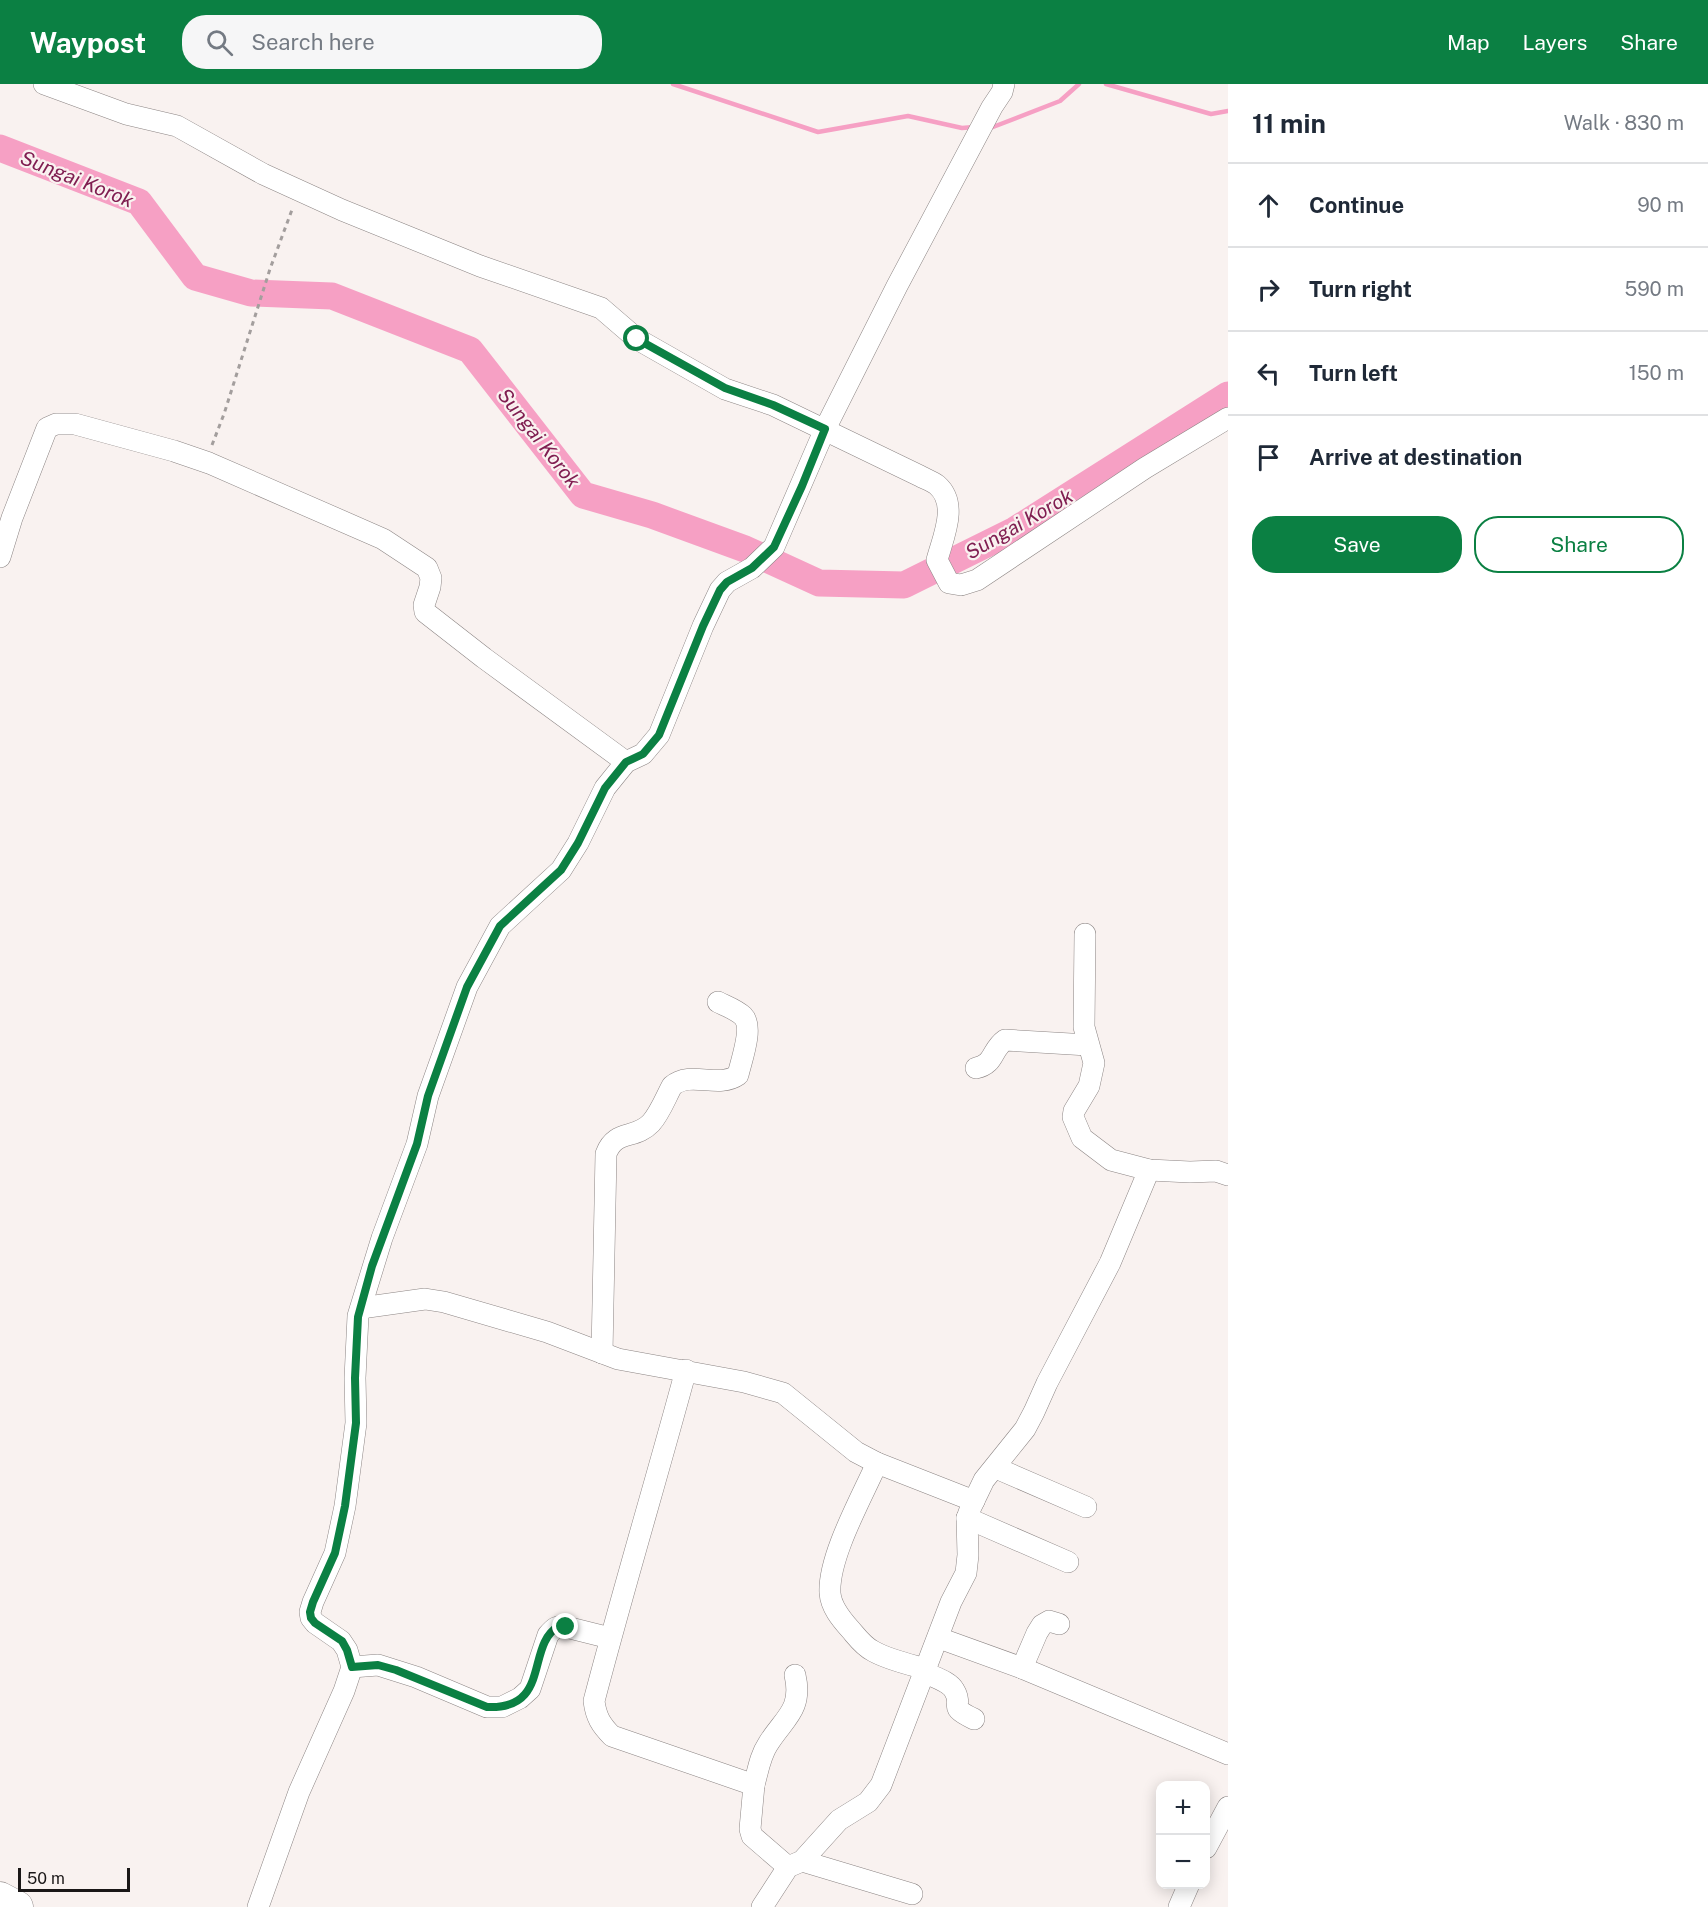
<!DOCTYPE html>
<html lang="en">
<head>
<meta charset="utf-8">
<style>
  body { margin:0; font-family:"Public Sans",sans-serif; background:#f6f6f7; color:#1f2937 }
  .controls { position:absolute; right:18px; bottom:18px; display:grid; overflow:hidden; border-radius:12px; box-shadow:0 3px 15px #0003 }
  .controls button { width:54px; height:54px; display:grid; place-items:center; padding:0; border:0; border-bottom:2px solid #e0e1e3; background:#fff; color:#1f2937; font:30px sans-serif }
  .scale { position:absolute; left:18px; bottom:15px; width:112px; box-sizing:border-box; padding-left:6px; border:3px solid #1a1717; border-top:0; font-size:16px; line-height:21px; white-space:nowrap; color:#1a1717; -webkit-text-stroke:4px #f9f2f0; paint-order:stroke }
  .stop { position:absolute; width:18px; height:18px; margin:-14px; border:4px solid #0b8043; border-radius:50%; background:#fff }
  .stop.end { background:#0b8043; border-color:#fff; box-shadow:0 2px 6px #0008 }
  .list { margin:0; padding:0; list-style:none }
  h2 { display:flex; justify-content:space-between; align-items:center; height:78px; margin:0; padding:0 24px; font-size:26px }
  h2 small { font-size:20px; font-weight:400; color:#747a83 }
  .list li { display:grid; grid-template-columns:39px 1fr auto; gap:18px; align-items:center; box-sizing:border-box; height:84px; padding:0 24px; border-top:2px solid #e0e1e3 }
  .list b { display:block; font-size:22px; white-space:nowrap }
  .list em { font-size:20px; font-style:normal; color:#747a83 }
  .actions { display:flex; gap:12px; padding:18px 24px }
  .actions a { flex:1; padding:14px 0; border:2px solid #0b8043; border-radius:24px; text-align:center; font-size:21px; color:#0b8043 }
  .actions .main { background:#0b8043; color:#fff }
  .icon { flex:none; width:33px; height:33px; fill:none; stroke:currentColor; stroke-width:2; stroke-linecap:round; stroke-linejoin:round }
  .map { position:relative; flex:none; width:1228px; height:1823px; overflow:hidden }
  header { display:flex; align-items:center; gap:36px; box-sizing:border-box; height:84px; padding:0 30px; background:#0b8043; color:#fff }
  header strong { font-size:28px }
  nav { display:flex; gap:33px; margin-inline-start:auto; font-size:21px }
  .search { width:420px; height:54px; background:#f6f6f7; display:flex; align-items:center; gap:15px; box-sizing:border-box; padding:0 21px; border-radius:24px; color:#747a83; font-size:22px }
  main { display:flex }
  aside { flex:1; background:#fff }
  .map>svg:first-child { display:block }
</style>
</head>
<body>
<header>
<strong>Waypost</strong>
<div class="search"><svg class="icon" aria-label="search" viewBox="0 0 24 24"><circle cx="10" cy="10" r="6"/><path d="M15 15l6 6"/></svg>Search here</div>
<nav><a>Map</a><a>Layers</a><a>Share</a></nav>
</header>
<main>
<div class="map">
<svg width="1228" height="1823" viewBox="0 0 1228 1823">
  <rect width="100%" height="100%" fill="#f9f2f0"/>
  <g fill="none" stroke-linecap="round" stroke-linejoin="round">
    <g stroke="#f6a0c4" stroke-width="4.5">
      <polyline points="673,0 818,48 908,32 962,44 974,43"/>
      <polyline points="1106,0 1211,30 1228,27"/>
      <polyline points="988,43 993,43 1060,17 1079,0"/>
    </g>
    <polyline stroke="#f6a0c4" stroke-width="27" points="0,64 139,118 195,193 251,209 332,212 470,266 583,411 652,431 745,465 819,499 904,501 1015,446 1228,311"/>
    <g stroke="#8c8584" stroke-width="22">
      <g id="minor">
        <path d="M44 0 126 30 177 42 263 90 342 126 480 182 601 224 637 255 725 305 773 321 920 392C925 395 932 397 937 401 959 420 943 453 937 476L949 499 961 501 977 496 1145 384 1228 334"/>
        <polyline points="0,473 12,434 47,344 56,340 75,340 174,367 209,379 383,455 427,484 431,494 430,503 424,521 425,528 484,574 626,678"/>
        <polyline points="1085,850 1084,943 1094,979 1089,1002 1074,1027 1073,1033 1082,1054 1111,1076 1149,1086 1190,1088 1216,1087 1228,1091"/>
        <path d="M976 984C995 980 991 966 1005 956L1088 961"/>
        <polyline points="361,1224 425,1215 444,1218 547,1248 618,1275 744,1298 783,1309 856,1368 877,1379 974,1417"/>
        <path d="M602 1269 606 1070C615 1045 635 1056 651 1039 660 1029 666 1013 672 1002 691 986 718 1005 738 991 741 977 754 943 743 932 737 926 726 922 718 918"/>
        <path d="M686 1286C656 1397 623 1506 594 1617 596 1633 601 1641 612 1652L754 1701 750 1745 752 1752 788 1783"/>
        <path d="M877 1379C862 1413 828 1473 830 1509 831 1523 841 1535 850 1545 857 1553 863 1562 873 1567 889 1576 908 1580 926 1585"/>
        <polyline points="996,1384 1086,1423"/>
        <polyline points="967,1434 1068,1478"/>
        <polyline points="939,1554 1022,1584 1228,1670"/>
        <path d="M352 1583 378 1581 416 1593 487 1623H502L520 1614 530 1605 548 1551C554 1544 557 1541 566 1543L610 1554"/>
        <polyline points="1022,1584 1037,1549 1042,1541 1049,1537 1059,1540"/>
        <path d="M924 1588C933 1593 949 1597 954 1606 965 1623 945 1621 974 1635"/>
        <path d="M754 1701C758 1687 760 1672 768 1660 784 1634 803 1626 795 1591"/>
        <polyline points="1206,1764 1228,1723"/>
        <polyline points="802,1777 912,1810"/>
        <polyline points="258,1823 299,1708 344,1607 352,1583 347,1566 341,1557 315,1539 311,1534 310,1528 313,1518 335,1469 345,1422 356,1339 355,1294 358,1232 382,1154 417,1060 428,1012 467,903 500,842 561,786 578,759 605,704 626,678 643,670 659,651 703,542 720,506 727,498 752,484 774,463 825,345 897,202 992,23 1002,8 1004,0"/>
        <polyline points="762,1823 788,1783 802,1777 839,1736 868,1718 881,1701 951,1518 966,1489 968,1471 967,1434 971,1423 984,1396 1025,1345 1034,1328 1047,1299 1110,1179 1149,1086"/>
        <polyline points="1179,1823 1189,1800"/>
      </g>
    </g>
    <g stroke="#8c8584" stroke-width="33">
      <polyline id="highway" points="0,1814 17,1823"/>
    </g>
    <polyline stroke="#a39e9d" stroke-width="3" stroke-dasharray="4.5 4.5" stroke-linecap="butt" points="212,361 224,330 270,185 293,123"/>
    <use href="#minor" stroke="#fff" stroke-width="21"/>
    <use href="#highway" stroke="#fff" stroke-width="32"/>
  </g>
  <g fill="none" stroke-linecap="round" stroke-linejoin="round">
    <path stroke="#0b8043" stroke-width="8" d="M566 1543 559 1542C525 1561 552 1626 487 1623L396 1586 378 1581 352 1583 347 1566 342 1557 315 1539 311 1534 310 1528 313 1518 335 1469 345 1422 356 1339 355 1294 358 1233 372 1182 417 1060 428 1012 467 903 500 842 561 786 578 759 605 704 626 678 643 670 659 651 703 542 720 506 727 498 752 484 774 463 802 402 825 345 773 321 725 304 637 255"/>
  </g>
  <g text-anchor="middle" stroke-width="4.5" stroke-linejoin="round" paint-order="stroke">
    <g font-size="20" font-style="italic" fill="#801e51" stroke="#f9f2f0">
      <text transform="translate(77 95) rotate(22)" y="7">Sungai Korok</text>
      <text transform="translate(539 354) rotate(52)" y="7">Sungai Korok</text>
      <text transform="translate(1019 440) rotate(-30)" y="7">Sungai Korok</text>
    </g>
  </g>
</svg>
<div class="controls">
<button>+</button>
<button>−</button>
</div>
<div class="scale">50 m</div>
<div class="stop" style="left:637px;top:255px"></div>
<div class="stop end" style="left:566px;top:1543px"></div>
</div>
<aside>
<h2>11 min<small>Walk · 830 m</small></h2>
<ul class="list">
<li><svg class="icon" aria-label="ahead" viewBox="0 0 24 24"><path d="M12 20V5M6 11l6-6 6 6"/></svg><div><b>Continue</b></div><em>90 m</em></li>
<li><svg class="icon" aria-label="right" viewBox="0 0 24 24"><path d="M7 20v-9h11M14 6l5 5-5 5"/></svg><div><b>Turn right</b></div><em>590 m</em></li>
<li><svg class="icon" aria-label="left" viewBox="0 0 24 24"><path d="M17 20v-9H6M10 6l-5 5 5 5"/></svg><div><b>Turn left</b></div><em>150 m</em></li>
<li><svg class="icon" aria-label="arrive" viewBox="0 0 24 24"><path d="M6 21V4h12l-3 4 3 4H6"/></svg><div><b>Arrive at destination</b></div></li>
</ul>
<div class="actions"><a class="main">Save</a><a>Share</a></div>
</aside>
</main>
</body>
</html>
